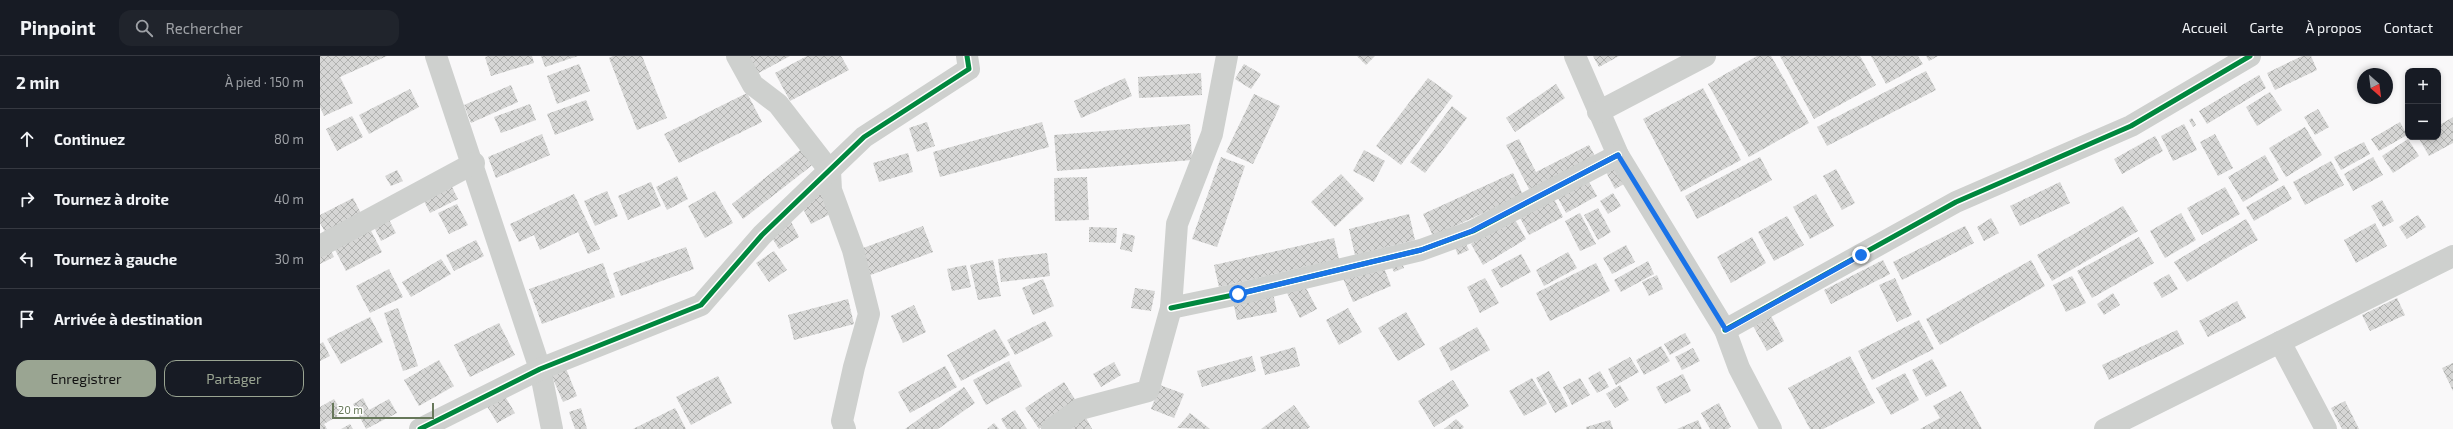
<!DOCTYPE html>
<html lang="fr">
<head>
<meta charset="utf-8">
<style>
  body { margin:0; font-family:"Exo 2",sans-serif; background:#20242c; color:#f1f3f6 }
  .controls { position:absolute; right:12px; top:12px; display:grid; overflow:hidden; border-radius:8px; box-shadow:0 2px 6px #0003 }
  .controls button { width:36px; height:36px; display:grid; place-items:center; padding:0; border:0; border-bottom:1px solid #363941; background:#171b24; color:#f1f3f6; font:20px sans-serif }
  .compass { position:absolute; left:2037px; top:12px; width:36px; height:36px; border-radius:50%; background:#171b24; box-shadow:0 2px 6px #0003; rotate:152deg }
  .scale { position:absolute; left:12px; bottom:10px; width:102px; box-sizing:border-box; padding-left:4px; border:2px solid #67785a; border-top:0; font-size:11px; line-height:14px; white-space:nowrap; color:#67785a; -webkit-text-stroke:3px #fff; paint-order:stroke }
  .stop { position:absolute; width:12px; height:12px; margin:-9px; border:3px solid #1a73e8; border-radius:50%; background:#fff }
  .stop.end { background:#1a73e8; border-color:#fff; box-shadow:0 1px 4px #0008 }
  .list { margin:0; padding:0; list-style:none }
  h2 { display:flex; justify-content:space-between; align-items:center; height:52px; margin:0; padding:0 16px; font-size:17px }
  h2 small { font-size:13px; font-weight:400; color:#9ea1a6 }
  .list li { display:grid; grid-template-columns:26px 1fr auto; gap:12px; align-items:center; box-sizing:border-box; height:60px; padding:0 16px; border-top:1px solid #363941 }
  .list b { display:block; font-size:15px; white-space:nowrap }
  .list em { font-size:13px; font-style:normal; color:#9ea1a6 }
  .actions { display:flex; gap:8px; padding:12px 16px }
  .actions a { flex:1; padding:9px 0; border:1px solid #9aa592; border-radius:12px; text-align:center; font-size:14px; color:#9aa592 }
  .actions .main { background:#9aa592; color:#111 }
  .icon { flex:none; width:22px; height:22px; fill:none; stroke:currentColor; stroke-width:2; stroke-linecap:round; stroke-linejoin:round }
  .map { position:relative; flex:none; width:2133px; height:373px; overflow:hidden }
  header { display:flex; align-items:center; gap:24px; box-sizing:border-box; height:56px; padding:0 20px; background:#171b24; border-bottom:1px solid #363941 }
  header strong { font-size:19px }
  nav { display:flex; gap:22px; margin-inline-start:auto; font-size:14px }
  .search { width:280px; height:36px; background:#20242c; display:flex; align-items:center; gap:10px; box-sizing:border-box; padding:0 14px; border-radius:12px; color:#9ea1a6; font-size:15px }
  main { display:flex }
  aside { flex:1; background:#171b24 }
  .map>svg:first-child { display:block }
</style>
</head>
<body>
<header>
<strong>Pinpoint</strong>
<div class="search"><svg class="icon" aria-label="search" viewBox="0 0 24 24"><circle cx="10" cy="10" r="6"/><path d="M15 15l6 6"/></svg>Rechercher</div>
<nav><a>Accueil</a><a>Carte</a><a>À propos</a><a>Contact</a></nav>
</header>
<main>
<aside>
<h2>2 min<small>À pied · 150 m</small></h2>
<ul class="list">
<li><svg class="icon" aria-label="ahead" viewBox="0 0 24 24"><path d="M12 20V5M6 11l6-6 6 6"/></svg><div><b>Continuez</b></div><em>80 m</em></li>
<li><svg class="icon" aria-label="right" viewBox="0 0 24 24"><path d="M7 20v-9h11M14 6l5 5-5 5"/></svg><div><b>Tournez à droite</b></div><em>40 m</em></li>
<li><svg class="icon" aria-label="left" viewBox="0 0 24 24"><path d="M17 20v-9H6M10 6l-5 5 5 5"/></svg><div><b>Tournez à gauche</b></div><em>30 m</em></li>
<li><svg class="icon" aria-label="arrive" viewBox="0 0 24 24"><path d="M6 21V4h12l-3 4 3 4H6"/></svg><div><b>Arrivée à destination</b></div></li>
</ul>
<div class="actions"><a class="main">Enregistrer</a><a>Partager</a></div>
</aside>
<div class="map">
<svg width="2133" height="373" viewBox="0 0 2133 373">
  <defs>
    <pattern id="building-cross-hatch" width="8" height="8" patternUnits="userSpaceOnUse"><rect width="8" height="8" fill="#d6d6d5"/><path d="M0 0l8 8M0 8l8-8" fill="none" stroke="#b1b2b0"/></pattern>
  </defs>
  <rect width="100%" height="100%" fill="#f9f8f9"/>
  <g fill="url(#building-cross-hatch)">
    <polygon points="0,0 67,0 20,21 33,47 4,60 0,51"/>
    <polygon points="169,0 212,0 214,7 171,20 165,1"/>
    <polygon points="221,0 258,0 225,11"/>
    <polygon points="293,0 322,0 347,62 317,74 289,2"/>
    <polygon points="425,0 470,0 435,19"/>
    <polygon points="487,0 521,0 529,14 470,45 455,17"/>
    <polygon points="1037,0 1055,0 1046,9"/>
    <polygon points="1273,0 1299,0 1279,11"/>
    <polygon points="1437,0 1451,0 1489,67 1429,101 1388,28"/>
    <polygon points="1460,0 1540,0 1556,29 1494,63"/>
    <polygon points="1551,0 1598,0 1603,8 1566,28"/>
    <polygon points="1606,0 1618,0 1609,5"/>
    <polygon points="1982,0 1991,0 1997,14 1955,34 1947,17"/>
    <polygon points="259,8 270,35 237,48 227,20"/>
    <polygon points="924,8 941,18 931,33 915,23"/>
    <polygon points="1606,15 1616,34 1507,90 1497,71"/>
    <polygon points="881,17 882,39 819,42 818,21"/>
    <polygon points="1939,19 1946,32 1887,68 1879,55"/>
    <polygon points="805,22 812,40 761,62 754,45"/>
    <polygon points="1108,22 1133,40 1081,109 1056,90"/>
    <polygon points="1236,28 1245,42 1195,76 1186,62"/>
    <polygon points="191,29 198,46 151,67 144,49"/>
    <polygon points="1383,32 1421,104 1361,136 1323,63"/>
    <polygon points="90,33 99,51 49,78 39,59"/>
    <polygon points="1950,36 1962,54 1937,70 1926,51"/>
    <polygon points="427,37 442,66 359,107 344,78"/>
    <polygon points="934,38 960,50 933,108 906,96"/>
    <polygon points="266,44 274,64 235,79 227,58"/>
    <polygon points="210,48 216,64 181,77 174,61"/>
    <polygon points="1132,50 1147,62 1105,117 1090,106"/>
    <polygon points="1998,53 2009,71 1995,79 1984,61"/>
    <polygon points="32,60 43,81 17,95 6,73"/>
    <polygon points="2133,61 2133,87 2109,100 2098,81 2118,81 2118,70"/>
    <polygon points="1872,62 1876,69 1873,71 1869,64"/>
    <polygon points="607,66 615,90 597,96 589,72"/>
    <polygon points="722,66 729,91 620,121 613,96"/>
    <polygon points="2080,66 2087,79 2059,95 2051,83"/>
    <polygon points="870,68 872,104 737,115 734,79"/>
    <polygon points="1864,68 1877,94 1853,105 1841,80"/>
    <polygon points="1985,71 2002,99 1966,121 1949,92"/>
    <polygon points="222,78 230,99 176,122 168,101"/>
    <polygon points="1895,78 1913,112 1898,120 1880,86"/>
    <polygon points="1835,80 1843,95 1802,118 1794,103"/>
    <polygon points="1199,83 1216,116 1269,89 1276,102 1210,135 1186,89"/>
    <polygon points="2088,83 2099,100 2073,117 2062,100"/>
    <polygon points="2044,86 2050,98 2021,114 2014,101"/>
    <polygon points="483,92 495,107 423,163 412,148"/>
    <polygon points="1044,94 1065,105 1054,126 1033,115"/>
    <polygon points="588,97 593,116 559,126 553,107"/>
    <polygon points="1945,99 1959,124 1923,146 1908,121"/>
    <polygon points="901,101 925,110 897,191 872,183"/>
    <polygon points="1440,101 1452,124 1377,163 1365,140"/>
    <polygon points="2053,101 2063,119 2033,135 2024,118"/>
    <polygon points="2011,105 2024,129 1985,149 1973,126"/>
    <polygon points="1297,111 1306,127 1295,133 1286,116"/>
    <polygon points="1516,113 1535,147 1522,154 1503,120"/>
    <polygon points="77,114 83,125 71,130 65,120"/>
    <polygon points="1193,117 1203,139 1113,180 1103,158"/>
    <polygon points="1021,118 1044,143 1015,171 991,146"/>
    <polygon points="357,120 368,143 347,154 336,131"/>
    <polygon points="767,121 769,164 735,165 734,122"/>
    <polygon points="1268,124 1277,140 1246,157 1237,140"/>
    <polygon points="129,125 138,143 110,157 101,139"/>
    <polygon points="331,126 341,150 308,164 298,140"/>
    <polygon points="1740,126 1750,147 1700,170 1690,150"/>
    <polygon points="1964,129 1972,143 1934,165 1926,151"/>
    <polygon points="1905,131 1920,158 1882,179 1867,152"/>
    <polygon points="287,135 298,160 275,170 264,145"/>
    <polygon points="395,135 413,167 385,182 368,150"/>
    <polygon points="502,135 514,156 491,168 480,147"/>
    <polygon points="1293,137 1301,150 1288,158 1280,145"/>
    <polygon points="254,138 280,193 268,198 258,176 220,194 214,179 199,186 190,168"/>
    <polygon points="1496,138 1514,170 1490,183 1473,151"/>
    <polygon points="33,142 44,163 8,181 0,167 0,159"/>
    <polygon points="1234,143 1243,161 1209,179 1200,162"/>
    <polygon points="2062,144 2074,165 2063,171 2051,150"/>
    <polygon points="137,148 148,169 129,178 118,157"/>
    <polygon points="1803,150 1818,175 1732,225 1717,199"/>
    <polygon points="1278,152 1291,176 1278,184 1264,159"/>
    <polygon points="1260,157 1276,188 1260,195 1245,165"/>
    <polygon points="1861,157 1876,184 1845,202 1830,175"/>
    <polygon points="1089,158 1095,184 1035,199 1029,173"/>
    <polygon points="2098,159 2106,171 2087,183 2079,171"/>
    <polygon points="1467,160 1484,189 1454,205 1438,176"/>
    <polygon points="68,162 76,177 61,185 53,169"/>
    <polygon points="1194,162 1206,183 1163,209 1151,188"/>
    <polygon points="1671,162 1679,177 1664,185 1657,171"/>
    <polygon points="1926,163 1938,184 1867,226 1854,206"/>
    <polygon points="470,164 479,181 459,193 449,177"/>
    <polygon points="47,167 62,196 26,215 11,186"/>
    <polygon points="2055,167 2067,190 2036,207 2024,184"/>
    <polygon points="603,170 613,196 545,221 535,195"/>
    <polygon points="1645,170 1654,187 1582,224 1573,206"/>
    <polygon points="769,171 797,172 796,187 769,186"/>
    <polygon points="803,177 815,180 812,196 800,193"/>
    <polygon points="1432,181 1446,207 1411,227 1397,201"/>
    <polygon points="1819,181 1834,207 1772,242 1757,215"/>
    <polygon points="1014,182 1019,203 899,231 894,209"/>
    <polygon points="1143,182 1149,194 1138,199 1133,187"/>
    <polygon points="156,184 164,200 134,215 126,199"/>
    <polygon points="1306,189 1315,206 1292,218 1283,202"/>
    <polygon points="9,190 14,201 0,208 0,194"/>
    <polygon points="366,191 374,213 301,240 293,217"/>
    <polygon points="454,195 467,214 449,226 436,207"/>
    <polygon points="1248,196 1257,212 1224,230 1216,214"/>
    <polygon points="727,197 730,220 681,226 678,203"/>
    <polygon points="1201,198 1211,216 1181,232 1171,214"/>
    <polygon points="1080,201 1084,212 1074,216 1069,205"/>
    <polygon points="121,203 131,218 91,241 82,226"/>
    <polygon points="673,204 681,240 658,244 650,209"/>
    <polygon points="1061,204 1071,230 1033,246 1022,220"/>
    <polygon points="1563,204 1570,218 1511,248 1504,234"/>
    <polygon points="1711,204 1725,230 1620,289 1606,263"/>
    <polygon points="1328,205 1334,218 1301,236 1294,224"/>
    <polygon points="283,207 295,241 222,268 209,233"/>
    <polygon points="1276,207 1290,235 1230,265 1216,237"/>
    <polygon points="646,209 651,231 632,235 627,213"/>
    <polygon points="69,213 83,241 50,257 36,230"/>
    <polygon points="1849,218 1858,233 1842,242 1833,227"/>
    <polygon points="1337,219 1343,233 1329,240 1322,226"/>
    <polygon points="1752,220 1766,247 1746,256 1733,229"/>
    <polygon points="1165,222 1179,247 1160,257 1147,231"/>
    <polygon points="1575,222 1592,259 1577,266 1559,229"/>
    <polygon points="723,223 734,250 713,259 702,232"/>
    <polygon points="984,228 997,253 980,262 967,237"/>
    <polygon points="815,232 835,235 831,255 811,252"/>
    <polygon points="953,237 957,256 917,264 913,245"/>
    <polygon points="1793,237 1800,249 1784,259 1777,248"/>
    <polygon points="2077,242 2085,259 2050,275 2042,259"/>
    <polygon points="528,243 534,268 474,284 468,259"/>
    <polygon points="1917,245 1926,262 1888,281 1879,265"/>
    <polygon points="594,249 606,276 583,287 571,260"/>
    <polygon points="78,252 98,310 83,315 64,257"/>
    <polygon points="1028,252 1042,276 1019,289 1006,264"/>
    <polygon points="1086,256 1105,289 1078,305 1058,272"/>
    <polygon points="1450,258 1464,285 1447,295 1432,268"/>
    <polygon points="50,261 63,286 21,308 7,283"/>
    <polygon points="1599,264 1614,293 1552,324 1538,295"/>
    <polygon points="725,265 733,280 695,299 687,284"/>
    <polygon points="179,267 195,299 150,321 134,289"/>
    <polygon points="1157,271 1170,294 1131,315 1119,292"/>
    <polygon points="675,273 690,299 641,325 627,299"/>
    <polygon points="1857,274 1864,288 1789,324 1782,309"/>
    <polygon points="1365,277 1371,287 1350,299 1344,288"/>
    <polygon points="3,286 10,300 0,305 0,288"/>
    <polygon points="1341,290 1350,305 1324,319 1316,304"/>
    <polygon points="975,291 980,310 945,319 940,301"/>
    <polygon points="1373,292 1380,305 1362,314 1355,301"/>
    <polygon points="932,300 936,315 882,331 877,315"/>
    <polygon points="1530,300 1555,347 1503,373 1490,373 1468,332"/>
    <polygon points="1310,301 1319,316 1296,329 1288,313"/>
    <polygon points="1612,303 1627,330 1606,341 1592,314"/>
    <polygon points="119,304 134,330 99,350 84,324"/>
    <polygon points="689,305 702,330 666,349 653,324"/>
    <polygon points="794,306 801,319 781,331 773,318"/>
    <polygon points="2133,307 2133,335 2122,312"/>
    <polygon points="245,310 257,340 243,346 230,316"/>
    <polygon points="625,310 637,331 590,357 578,336"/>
    <polygon points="1229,315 1248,350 1235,357 1216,322"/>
    <polygon points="1280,315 1289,331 1277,337 1268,322"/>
    <polygon points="1585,317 1599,344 1571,359 1556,332"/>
    <polygon points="1363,318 1371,335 1345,348 1336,331"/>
    <polygon points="398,320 412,347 371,369 356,341"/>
    <polygon points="1212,322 1227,348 1204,360 1189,335"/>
    <polygon points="1260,322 1270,339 1252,349 1243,331"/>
    <polygon points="1133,324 1149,350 1114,371 1098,345"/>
    <polygon points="744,326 758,348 719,373 705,352"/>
    <polygon points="840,329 864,338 854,362 831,353"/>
    <polygon points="1300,329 1309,344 1295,352 1286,338"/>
    <polygon points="644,331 655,347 618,373 585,373"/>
    <polygon points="1641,335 1662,373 1600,373 1620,362 1613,350"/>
    <polygon points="183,337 195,357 177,367 165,347"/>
    <polygon points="43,342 49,354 69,343 77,357 46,373 33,348"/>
    <polygon points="14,343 23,357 4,368 7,373 0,373 0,351"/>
    <polygon points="2025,345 2039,373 2022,373 2011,352"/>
    <polygon points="1399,347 1411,371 1408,373 1390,373 1381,357"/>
    <polygon points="974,349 990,371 987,373 941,373"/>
    <polygon points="261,352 267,373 255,373 249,356"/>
    <polygon points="355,352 366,373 313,373"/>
    <polygon points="695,354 707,373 687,373 681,363"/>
    <polygon points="870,357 890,373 857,372"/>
    <polygon points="765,360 772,373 742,373"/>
    <polygon points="1136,363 1144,371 1142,373 1124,373"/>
    <polygon points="1290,364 1293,373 1266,373 1266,371"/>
    <polygon points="1378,364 1382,373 1357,373"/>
    <polygon points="674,367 679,373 667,373"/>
    <polygon points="30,368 33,373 21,373"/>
  </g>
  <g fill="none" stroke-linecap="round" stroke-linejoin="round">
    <g stroke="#ced0ce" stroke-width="22">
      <polyline points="116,0 220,313 232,373"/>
      <polyline points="417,0 433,29 458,48 510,115 511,134 533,194 549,258 534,311 522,365 525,373"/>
      <polyline points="1255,0 1298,99 1405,274 1419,312 1451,373"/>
      <polyline points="1278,56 1385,0"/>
      <polyline points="0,190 154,107"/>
      <polyline points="851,252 918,238 1101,194 1153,175 1298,99"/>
      <polyline points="1405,274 1636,146 1811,70 1930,0"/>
      <polyline points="1960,286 2006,373"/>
      <polyline points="100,373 220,313 381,249 442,179 544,81 649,13 647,0"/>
      <polyline points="732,373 760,353 828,335 851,252 857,168 892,78 907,0"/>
      <polyline points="1785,373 2133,200"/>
    </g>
    <g stroke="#fff" stroke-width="8">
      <g id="cycleway">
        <polyline points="851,252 918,238 1101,194 1153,175 1298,99"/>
        <polyline points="1405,274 1636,146 1811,70 1930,0"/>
        <polyline points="100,373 220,313 381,249 442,179 544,81 649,13 647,0"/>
      </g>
    </g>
    <use href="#cycleway" stroke="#00873e" stroke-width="5"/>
  </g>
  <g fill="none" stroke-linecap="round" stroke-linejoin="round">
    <polyline stroke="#1a73e8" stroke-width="5" points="918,238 1101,194 1152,175 1298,99 1406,274 1541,199"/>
  </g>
</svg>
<div class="controls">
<button>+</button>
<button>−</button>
</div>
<svg class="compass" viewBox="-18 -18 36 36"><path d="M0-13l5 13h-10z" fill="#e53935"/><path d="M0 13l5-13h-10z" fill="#9ea1a6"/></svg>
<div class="scale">20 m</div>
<div class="stop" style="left:918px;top:238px"></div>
<div class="stop end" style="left:1541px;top:199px"></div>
</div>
</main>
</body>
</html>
